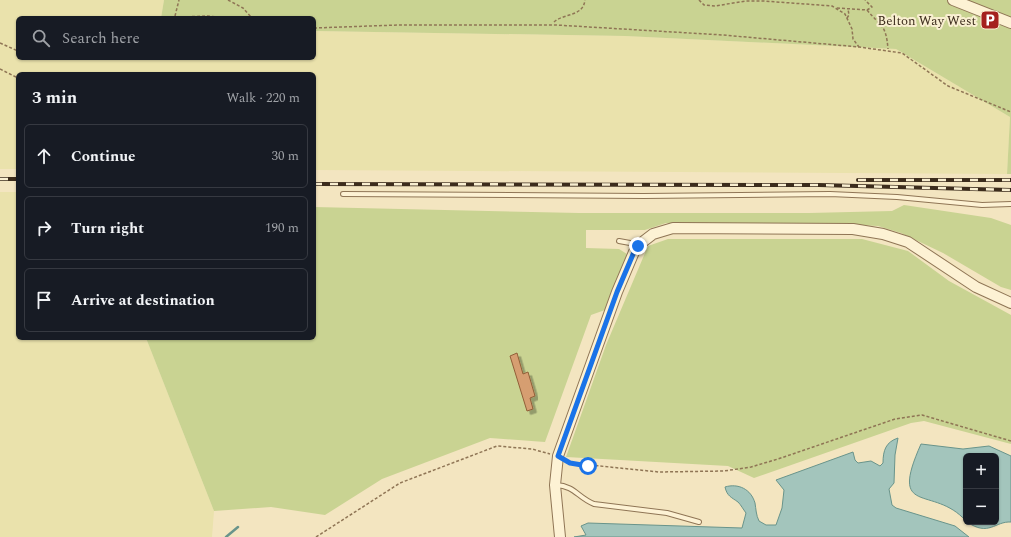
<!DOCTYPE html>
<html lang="en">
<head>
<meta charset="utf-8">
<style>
  body { margin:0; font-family:Spectral,serif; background:#242831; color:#f1f3f6 }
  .controls { position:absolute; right:12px; bottom:12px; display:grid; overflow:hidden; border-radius:6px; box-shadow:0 1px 3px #0004 }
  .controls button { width:36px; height:36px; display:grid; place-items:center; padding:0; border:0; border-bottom:1px solid #363941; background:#171b24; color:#f1f3f6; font:20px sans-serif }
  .stop { position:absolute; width:12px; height:12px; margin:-9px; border:3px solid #1a73e8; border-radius:50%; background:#fff }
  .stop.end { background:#1a73e8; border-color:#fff; box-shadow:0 1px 4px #0008 }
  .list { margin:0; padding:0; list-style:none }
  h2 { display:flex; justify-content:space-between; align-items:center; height:52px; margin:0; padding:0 16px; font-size:17px }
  h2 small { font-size:13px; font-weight:400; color:#9ea1a6 }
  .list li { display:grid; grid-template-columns:26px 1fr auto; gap:12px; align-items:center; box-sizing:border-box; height:64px; margin:0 8px 8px; padding:0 8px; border:1px solid #363941; border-radius:6px }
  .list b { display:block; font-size:15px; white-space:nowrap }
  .list em { font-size:13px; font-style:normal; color:#9ea1a6 }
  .icon { flex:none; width:22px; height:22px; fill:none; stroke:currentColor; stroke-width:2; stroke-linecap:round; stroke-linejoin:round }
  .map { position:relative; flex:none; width:1011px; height:537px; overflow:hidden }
  .search { position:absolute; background:#171b24; box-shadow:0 1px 3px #0004; left:16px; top:16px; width:300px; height:44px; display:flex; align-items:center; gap:10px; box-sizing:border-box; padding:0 14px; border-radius:6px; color:#9ea1a6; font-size:15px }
  .panel { position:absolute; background:#171b24; box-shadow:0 1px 3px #0004; left:16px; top:72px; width:300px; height:268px; border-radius:6px }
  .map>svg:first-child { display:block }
</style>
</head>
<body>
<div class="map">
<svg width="1011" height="537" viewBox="0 0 1011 537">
  <defs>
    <filter id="shadow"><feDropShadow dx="3.5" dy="3.5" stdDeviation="0" flood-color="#0004"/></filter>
  </defs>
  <rect width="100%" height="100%" fill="#f3e5c0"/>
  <g fill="#eae2ac">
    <polygon points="0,0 164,0 161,18 18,18 18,58 314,58 314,31 625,36 896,49 1010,117 1007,174 314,170 314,74 18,74 18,169 0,169"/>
    <polygon points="0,192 18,192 18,338 146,338 214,511 212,537 0,537"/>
  </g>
  <g fill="#c9d392">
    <polygon points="164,0 1011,0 1011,174 1007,174 1010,117 896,49 625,36 314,31 314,18 161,18"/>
    <polygon points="904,205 991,218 1011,225 1011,290 1001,287 943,253 901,233 878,226 817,223 666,223 645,230 586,230 586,248 619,249 627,254 605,310 591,315 545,442 490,438 382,479 325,515 271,507 214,511 146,338 314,338 314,207 579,213 809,213 892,211"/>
    <polygon points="668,239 862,239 908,251 949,281 1011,315 1011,444 924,421 911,423 754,478 728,466 566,457 606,345 648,246"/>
  </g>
  <g fill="#a3c5bc" stroke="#69948b">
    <path d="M898 438 895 455 894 483 889 489 892 505 896 508 955 526 969 537H574L586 535 581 526 588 523 742 528 746 513C743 509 741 505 738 502 731 497 727 496 725 487 738 483 751 489 755 503 756 509 756 515 759 521L766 525H776L782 508 784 490 776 480 853 452 855 460 858 463 871 461 880 466 883 463C883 450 886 442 898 438Z"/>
    <path d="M921 444 963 449 989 446 1011 456V522C995 521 989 537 967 522H996V456H966V521C933 484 888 518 921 444Z"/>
  </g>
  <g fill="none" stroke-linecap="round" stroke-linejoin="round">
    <polyline stroke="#69948b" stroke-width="2.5" points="226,537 238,527"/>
  </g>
  <polygon fill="#d69e71" stroke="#915e38" filter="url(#shadow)" points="517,353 523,374 528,372 535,396 530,398 533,409 527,411 510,356"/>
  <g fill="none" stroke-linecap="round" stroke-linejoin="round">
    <g stroke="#8f7555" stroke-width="6">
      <g id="service">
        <polyline points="343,194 644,196 830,194 897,197 982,205 1011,204"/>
        <polyline points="619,241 630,243 637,246"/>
        <path d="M556 485C575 486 577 497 594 504L667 513 699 522"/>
      </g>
    </g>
    <g stroke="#8f7555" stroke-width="12">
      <g id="tertiary">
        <polyline points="953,0 1011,23"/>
        <polyline points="560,537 555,485 558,456 617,292 634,252 640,244 653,234 673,228 853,229 883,234 908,242 976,287 1011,303"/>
      </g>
    </g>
    <g stroke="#8f7555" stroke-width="1.5" stroke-dasharray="3 2" stroke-linecap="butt">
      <polyline points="228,0 243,8 252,18"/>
      <polyline points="699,0 704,5 715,6 746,1 764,1 832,6 845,14 852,29 853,39 859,47"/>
      <polyline points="837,8 867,10 872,7 865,0"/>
      <path d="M867 10C881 27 886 24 888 49"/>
      <polyline points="175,16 179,0"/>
      <polyline points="152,18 208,16 229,18"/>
      <polyline points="847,18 849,15 848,9"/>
      <path d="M554 22C564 13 583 17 585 0"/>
      <polyline points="314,28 398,25 556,25 723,35 859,47 902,53 948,86 1011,112"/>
      <polyline points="0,43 18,51"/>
      <polyline points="0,69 18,78"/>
      <polyline points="566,461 570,463 659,472 724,471 751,467 778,459 895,419 922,415 1011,441"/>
      <polyline points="316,537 400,483 497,446 532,449 550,454"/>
    </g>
    <use href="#service" stroke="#fdf2d4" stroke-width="4"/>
    <use href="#tertiary" stroke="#fdf2d4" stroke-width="10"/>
    <g stroke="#3c2c1c" stroke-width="4">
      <g id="rail">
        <polyline points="0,179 18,179"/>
        <polyline points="858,180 1011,180"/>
        <polyline points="314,184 819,185 1011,190"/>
      </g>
    </g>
    <use href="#rail" stroke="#f9efd1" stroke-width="2.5" stroke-dasharray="8" stroke-linecap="butt"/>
  </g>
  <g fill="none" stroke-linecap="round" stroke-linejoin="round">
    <polyline stroke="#1a73e8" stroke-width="5" points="588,466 570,463 558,456 617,292 634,252 638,246"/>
  </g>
  <defs>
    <g id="parking-square" transform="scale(1)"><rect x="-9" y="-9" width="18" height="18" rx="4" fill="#a5211e" stroke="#f9efd1"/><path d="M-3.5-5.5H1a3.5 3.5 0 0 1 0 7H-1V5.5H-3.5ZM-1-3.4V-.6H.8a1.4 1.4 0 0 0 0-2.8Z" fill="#fff"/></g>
  </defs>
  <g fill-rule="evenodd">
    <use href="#parking-square" x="990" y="20"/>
  </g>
  <g text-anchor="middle" stroke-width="4" stroke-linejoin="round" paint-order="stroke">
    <g font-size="13" fill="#3c2c1c" stroke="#f9efd1" text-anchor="end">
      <text x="976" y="25">Belton Way West</text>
    </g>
  </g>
</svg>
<div class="controls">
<button>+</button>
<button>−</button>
</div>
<div class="stop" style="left:588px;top:466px"></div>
<div class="stop end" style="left:638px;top:246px"></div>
<div class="search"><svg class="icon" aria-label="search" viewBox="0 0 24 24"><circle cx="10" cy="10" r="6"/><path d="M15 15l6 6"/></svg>Search here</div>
<section class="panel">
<h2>3 min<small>Walk · 220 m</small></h2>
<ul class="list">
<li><svg class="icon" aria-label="ahead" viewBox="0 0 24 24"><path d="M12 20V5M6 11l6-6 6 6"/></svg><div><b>Continue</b></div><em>30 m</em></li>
<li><svg class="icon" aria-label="right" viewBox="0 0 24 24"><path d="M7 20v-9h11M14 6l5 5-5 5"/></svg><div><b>Turn right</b></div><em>190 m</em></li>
<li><svg class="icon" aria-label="arrive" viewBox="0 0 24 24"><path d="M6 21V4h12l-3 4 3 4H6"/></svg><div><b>Arrive at destination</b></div></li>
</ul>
</section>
</div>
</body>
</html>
